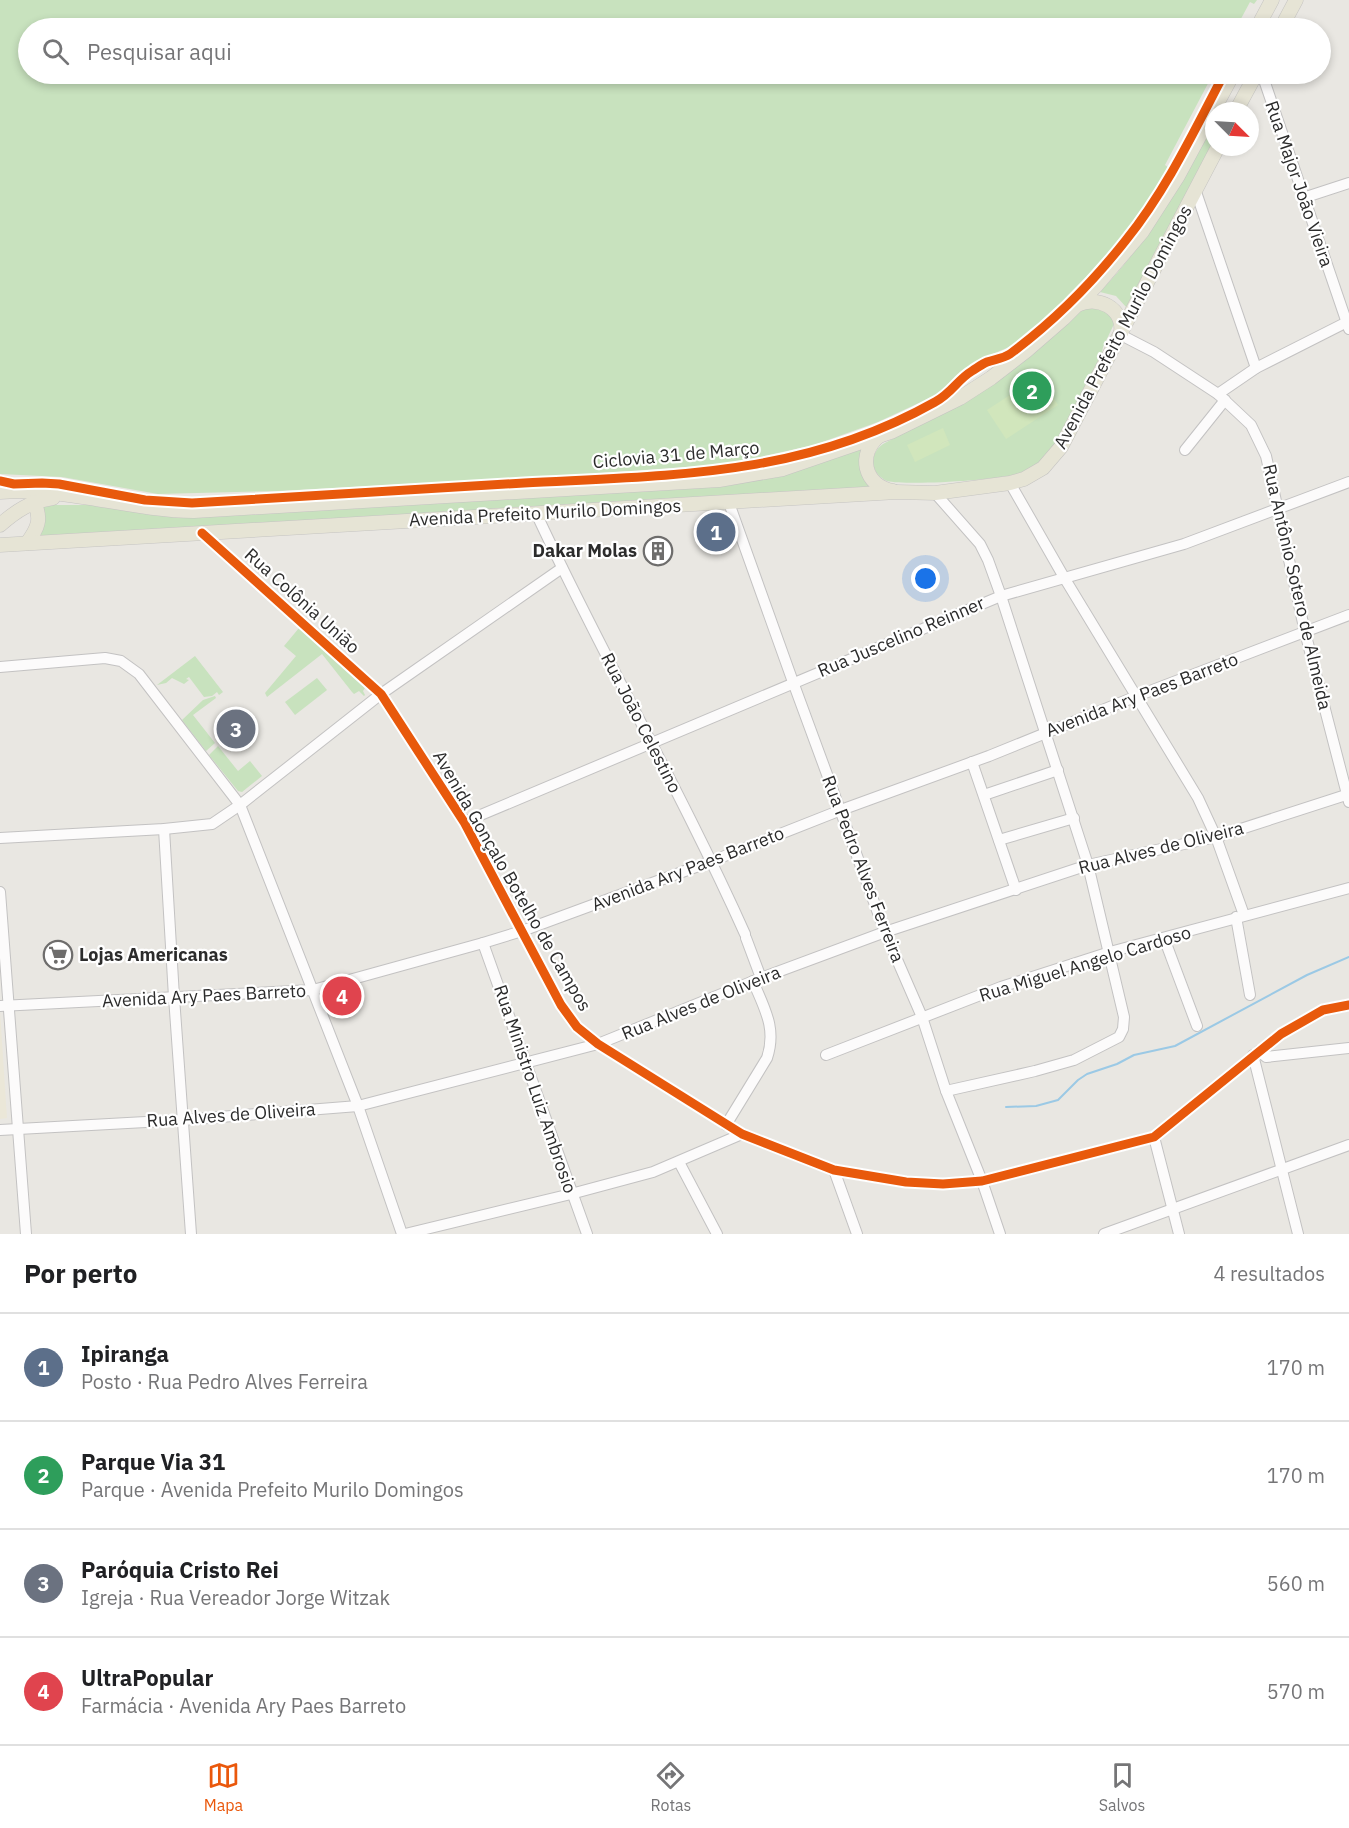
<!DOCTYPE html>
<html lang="pt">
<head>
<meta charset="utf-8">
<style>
  body { margin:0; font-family:"IBM Plex Sans",sans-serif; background:#f6f6f6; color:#202124 }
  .compass { position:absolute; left:1205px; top:102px; width:54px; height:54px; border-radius:50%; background:#fff; box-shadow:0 3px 9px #0003; rotate:114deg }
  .you { position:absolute; left:926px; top:579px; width:21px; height:21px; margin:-15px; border:4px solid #fff; border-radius:50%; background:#1a73e8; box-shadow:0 0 0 9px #1a73e833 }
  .badge { display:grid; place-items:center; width:39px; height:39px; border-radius:50%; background:#ea580c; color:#fff; font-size:20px; font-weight:700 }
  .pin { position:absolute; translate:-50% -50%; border:3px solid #fff; box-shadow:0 2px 6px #0006 }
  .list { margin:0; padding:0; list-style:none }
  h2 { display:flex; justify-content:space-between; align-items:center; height:78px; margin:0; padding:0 24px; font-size:26px }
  h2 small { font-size:20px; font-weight:400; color:#757577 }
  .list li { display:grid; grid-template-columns:39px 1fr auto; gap:18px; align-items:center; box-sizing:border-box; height:108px; padding:0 24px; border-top:2px solid #e0e0e0 }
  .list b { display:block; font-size:22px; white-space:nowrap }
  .list p { margin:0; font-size:20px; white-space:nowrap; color:#757577 }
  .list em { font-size:20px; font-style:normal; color:#757577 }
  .icon { flex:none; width:33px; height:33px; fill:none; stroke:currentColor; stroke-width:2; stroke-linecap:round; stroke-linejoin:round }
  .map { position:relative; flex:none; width:1349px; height:1234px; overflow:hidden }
  .search { position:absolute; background:#fff; box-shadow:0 3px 9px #0003; left:18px; right:18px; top:18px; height:66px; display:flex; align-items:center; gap:15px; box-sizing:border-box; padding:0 21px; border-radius:33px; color:#757577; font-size:22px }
  .sheet { height:510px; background:#fff }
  nav { display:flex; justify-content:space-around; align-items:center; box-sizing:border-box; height:84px; border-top:2px solid #e0e0e0; background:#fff; font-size:16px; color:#757577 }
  nav a { display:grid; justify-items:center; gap:3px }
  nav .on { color:#ea580c }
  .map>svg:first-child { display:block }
</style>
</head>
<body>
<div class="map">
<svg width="1349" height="1234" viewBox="0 0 1349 1234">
  <rect width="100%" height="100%" fill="#e9e7e2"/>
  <polygon fill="#ebe7d8" points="0,1011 7,1118 0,1119"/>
  <g fill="#c8e2be">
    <polygon points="0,0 1257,0 1254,4 1250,2 1236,28 28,28 28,74 1213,74 1165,165 1169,168 1119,243 1048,316 1014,345 983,358 961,373 936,395 878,422 814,445 729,464 574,475 278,491 158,494 62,477 0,474"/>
    <path d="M1214 123V143L1127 308 1116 296 1100 292C1149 240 1181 185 1214 123Z"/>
    <path d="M1103 305 1115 322 1103 347 1101 357 1054 448C1047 457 1037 468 1026 472 1006 480 908 486 887 481 880 478 874 471 873 464 873 455 876 449 883 444L966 400 1082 309Z"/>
    <path d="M864 448C858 463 859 476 871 488L39 536 45 517 41 505H103L144 513 470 499 821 463Z"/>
    <polygon points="299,628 365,688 363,691 365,695 364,696 359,691 354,694 352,692 322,654 267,697 265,693 296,656 284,646"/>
    <polygon points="195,656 223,692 219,695 217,692 212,696 204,697 189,677 186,679 189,680 184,684 172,678 166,683 157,685"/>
    <polygon points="317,678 327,690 295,715 285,702"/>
    <polygon points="215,696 216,698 193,715 215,743 206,751 182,720 203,700"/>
    <polygon points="218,746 238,771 250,761 262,776 242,792 238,791 209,755"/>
  </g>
  <g fill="#d1e6bc">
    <polygon points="1039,376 1058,405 1006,439 987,410"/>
    <polygon points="943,428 950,445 915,462 907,445"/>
  </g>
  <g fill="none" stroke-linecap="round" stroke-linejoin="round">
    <polyline stroke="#9bc9e5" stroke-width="2" points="1006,1107 1036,1106 1058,1100 1078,1080 1087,1074 1117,1064 1134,1055 1175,1046 1307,975 1349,957"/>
    <g stroke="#c3c2c2" stroke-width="12">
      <g id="minor">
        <polyline points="1262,74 1349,329"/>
        <polyline points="1195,189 1256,368"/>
        <polyline points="1303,198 1349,183"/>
        <polyline points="1121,335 1154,352 1218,394 1251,425 1266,456 1305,632 1349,802"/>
        <polyline points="1218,394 1256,368 1349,321"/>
        <polyline points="1185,450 1225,400"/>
        <polyline points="1010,483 1065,579 1198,798 1216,837 1244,915"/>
        <polyline points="935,493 980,544 988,560 1001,596 1088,865 1124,1017 1123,1029 1119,1037 1074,1060 1035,1071 946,1091"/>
        <polyline points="729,503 793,682 885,932 922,1017 946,1091 982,1181 1000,1234"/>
        <path d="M536 513C602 655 681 791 745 934"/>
        <polyline points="202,533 381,694 464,822 561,1005 577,1027 598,1044 742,1134 834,1170 906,1182 943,1184 982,1181 1154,1137 1281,1034 1323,1010 1349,1005"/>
        <polyline points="0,667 105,658 121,661 139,674 240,805 358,1106 402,1234"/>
        <polyline points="972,762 1016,890"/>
        <polyline points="984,795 1058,770"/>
        <polyline points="464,822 1001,596 1184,544 1349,482"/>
        <polyline points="164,829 174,997 191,1234"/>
        <polyline points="0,838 164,829 212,824 240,805 381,694 562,568"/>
        <polyline points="999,840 1074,818"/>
        <polyline points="0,892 26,1234"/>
        <polyline points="1236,917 1250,995"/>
        <polyline points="746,938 761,978"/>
        <polyline points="1164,938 1197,1026"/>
        <polyline points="483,943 587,1234"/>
        <polyline points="0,1006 313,990 483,943 522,931 712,861 841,810 989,756 1137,696 1349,615"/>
        <polyline points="1259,1051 1266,1057 1349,1048"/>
        <polyline points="826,1055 1001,987 1110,952 1349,888"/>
        <polyline points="1253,1055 1298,1234"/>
        <path d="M726 1125 767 1058C777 1028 764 1008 753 981"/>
        <polyline points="0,1130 182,1120 358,1106 598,1044 761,978 885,932 1088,865 1216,837 1349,794"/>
        <polyline points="1154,1137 1179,1234"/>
        <polyline points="679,1162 717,1234"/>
        <polyline points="834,1170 857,1234"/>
        <polyline points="405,1234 571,1194 653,1172 742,1134"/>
        <polyline points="1104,1234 1349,1145"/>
      </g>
    </g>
    <g stroke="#c5c4c2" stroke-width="15">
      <g id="major">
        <polyline points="1257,28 1272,0"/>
        <polyline points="1281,28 1296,0"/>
        <polyline points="1236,111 1256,74"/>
        <path d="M1077 305C1098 295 1124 308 1121 333"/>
        <path d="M879 436C857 454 864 486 893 491"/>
        <path d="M0 492C66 487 129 510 194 511L719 480 783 469 891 432 960 398 991 378 1026 351 1064 318 1096 286 1142 232 1178 176 1233 74"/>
        <path d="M0 525C16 511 31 501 53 498"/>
        <path d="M27 543C38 528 42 519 34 502"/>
        <polyline points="0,545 897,492 935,493 1010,483 1024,479 1043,468 1061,447 1218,147"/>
      </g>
    </g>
    <use href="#minor" stroke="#fcfbfb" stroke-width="10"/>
    <use href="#major" stroke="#e6e4d5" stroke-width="14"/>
    <g stroke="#fff" stroke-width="13">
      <g id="cycleway">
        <path d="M0 481 14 484 42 483 59 484 145 500 192 503C303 496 414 489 524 483 671 475 802 477 935 402 952 393 957 380 972 371 977 368 982 364 987 362 995 359 1002 359 1010 354 1053 322 1093 282 1126 240 1167 189 1194 131 1224 74"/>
        <polyline points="202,533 381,694 464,822 561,1005 577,1027 598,1044 742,1134 834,1170 906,1182 943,1184 982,1181 1154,1137 1281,1034 1323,1010 1349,1005"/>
      </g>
    </g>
    <use href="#cycleway" stroke="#e8590c" stroke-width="9"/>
  </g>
  <defs>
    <g id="building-ring" transform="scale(1.5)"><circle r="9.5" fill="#fff" stroke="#6e6d6c" stroke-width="1.5"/><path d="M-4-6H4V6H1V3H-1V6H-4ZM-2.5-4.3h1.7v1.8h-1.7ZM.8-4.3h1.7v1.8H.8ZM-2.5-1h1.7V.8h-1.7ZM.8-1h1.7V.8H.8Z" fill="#6e6d6c"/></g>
    <g id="supermarket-ring" transform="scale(1.5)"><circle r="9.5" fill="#fff" stroke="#6e6d6c" stroke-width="1.5"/><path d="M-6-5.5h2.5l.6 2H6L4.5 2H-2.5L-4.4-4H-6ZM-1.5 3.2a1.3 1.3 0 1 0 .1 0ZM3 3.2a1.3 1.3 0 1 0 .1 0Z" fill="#6e6d6c"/></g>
  </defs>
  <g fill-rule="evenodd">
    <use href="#building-ring" x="658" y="551"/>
    <use href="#supermarket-ring" x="58" y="955"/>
  </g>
  <g text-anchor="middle" stroke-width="4.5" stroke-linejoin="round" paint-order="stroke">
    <g font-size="18" fill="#2c2c2c" stroke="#fff">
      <text transform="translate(1299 184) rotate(71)" y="6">Rua Major João Vieira</text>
      <text transform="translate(1123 327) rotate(-62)" y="6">Avenida Prefeito Murilo Domingos</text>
      <text transform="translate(676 455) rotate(-5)" y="6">Ciclovia 31 de Março</text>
      <text transform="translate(545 513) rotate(-3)" y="6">Avenida Prefeito Murilo Domingos</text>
      <text transform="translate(1297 587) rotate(77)" y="6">Rua Antônio Sotero de Almeida</text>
      <text transform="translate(302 601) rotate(42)" y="6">Rua Colônia União</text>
      <text transform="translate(901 637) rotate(-23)" y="6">Rua Juscelino Reinner</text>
      <text transform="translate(1142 695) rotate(-21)" y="6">Avenida Ary Paes Barreto</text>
      <text transform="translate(641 723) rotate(63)" y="6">Rua João Celestino</text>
      <text transform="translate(1161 848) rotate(-14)" y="6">Rua Alves de Oliveira</text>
      <text transform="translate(688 869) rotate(-21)" y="6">Avenida Ary Paes Barreto</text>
      <text transform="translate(863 869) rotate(69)" y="6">Rua Pedro Alves Ferreira</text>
      <text transform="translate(512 881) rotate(60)" y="6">Avenida Gonçalo Botelho de Campos</text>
      <text transform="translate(1085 964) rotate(-17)" y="6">Rua Miguel Angelo Cardoso</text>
      <text transform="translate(204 996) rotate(-3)" y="6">Avenida Ary Paes Barreto</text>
      <text transform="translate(701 1003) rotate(-22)" y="6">Rua Alves de Oliveira</text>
      <text transform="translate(535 1089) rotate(71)" y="6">Rua Ministro Luiz Ambrosio</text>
      <text transform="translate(231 1115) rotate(-4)" y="6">Rua Alves de Oliveira</text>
    </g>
    <g font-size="18" font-weight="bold" fill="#2c2c2c" stroke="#fff" text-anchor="end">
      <text x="637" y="557">Dakar Molas</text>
      <text x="79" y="961" text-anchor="start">Lojas Americanas</text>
    </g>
  </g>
</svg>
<svg class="compass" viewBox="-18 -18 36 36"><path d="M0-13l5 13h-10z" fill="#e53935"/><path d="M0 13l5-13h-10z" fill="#757577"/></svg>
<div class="you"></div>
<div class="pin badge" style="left:716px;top:532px;background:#5c6f8a">1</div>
<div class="pin badge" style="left:1032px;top:391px;background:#2e9e5b">2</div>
<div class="pin badge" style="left:236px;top:729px;background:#6b7280">3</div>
<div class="pin badge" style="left:342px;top:996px;background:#e0444e">4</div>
<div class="search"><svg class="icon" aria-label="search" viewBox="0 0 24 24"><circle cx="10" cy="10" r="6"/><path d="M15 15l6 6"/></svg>Pesquisar aqui</div>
</div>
<section class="sheet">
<h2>Por perto<small>4 resultados</small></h2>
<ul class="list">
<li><span class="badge" style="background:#5c6f8a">1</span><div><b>Ipiranga</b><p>Posto · Rua Pedro Alves Ferreira</p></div><em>170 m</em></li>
<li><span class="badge" style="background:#2e9e5b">2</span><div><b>Parque Via 31</b><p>Parque · Avenida Prefeito Murilo Domingos</p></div><em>170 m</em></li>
<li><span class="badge" style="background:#6b7280">3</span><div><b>Paróquia Cristo Rei</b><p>Igreja · Rua Vereador Jorge Witzak</p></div><em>560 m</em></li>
<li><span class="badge" style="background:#e0444e">4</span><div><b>UltraPopular</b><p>Farmácia · Avenida Ary Paes Barreto</p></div><em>570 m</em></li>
</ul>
</section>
<nav>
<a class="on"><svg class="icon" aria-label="map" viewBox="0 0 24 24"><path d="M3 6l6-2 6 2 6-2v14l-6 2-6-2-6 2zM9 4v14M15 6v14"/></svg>Mapa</a>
<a><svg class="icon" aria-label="directions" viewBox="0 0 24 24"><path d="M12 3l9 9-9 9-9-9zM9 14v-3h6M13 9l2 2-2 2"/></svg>Rotas</a>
<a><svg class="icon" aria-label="saved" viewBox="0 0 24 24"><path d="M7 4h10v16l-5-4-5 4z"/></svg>Salvos</a>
</nav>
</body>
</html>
